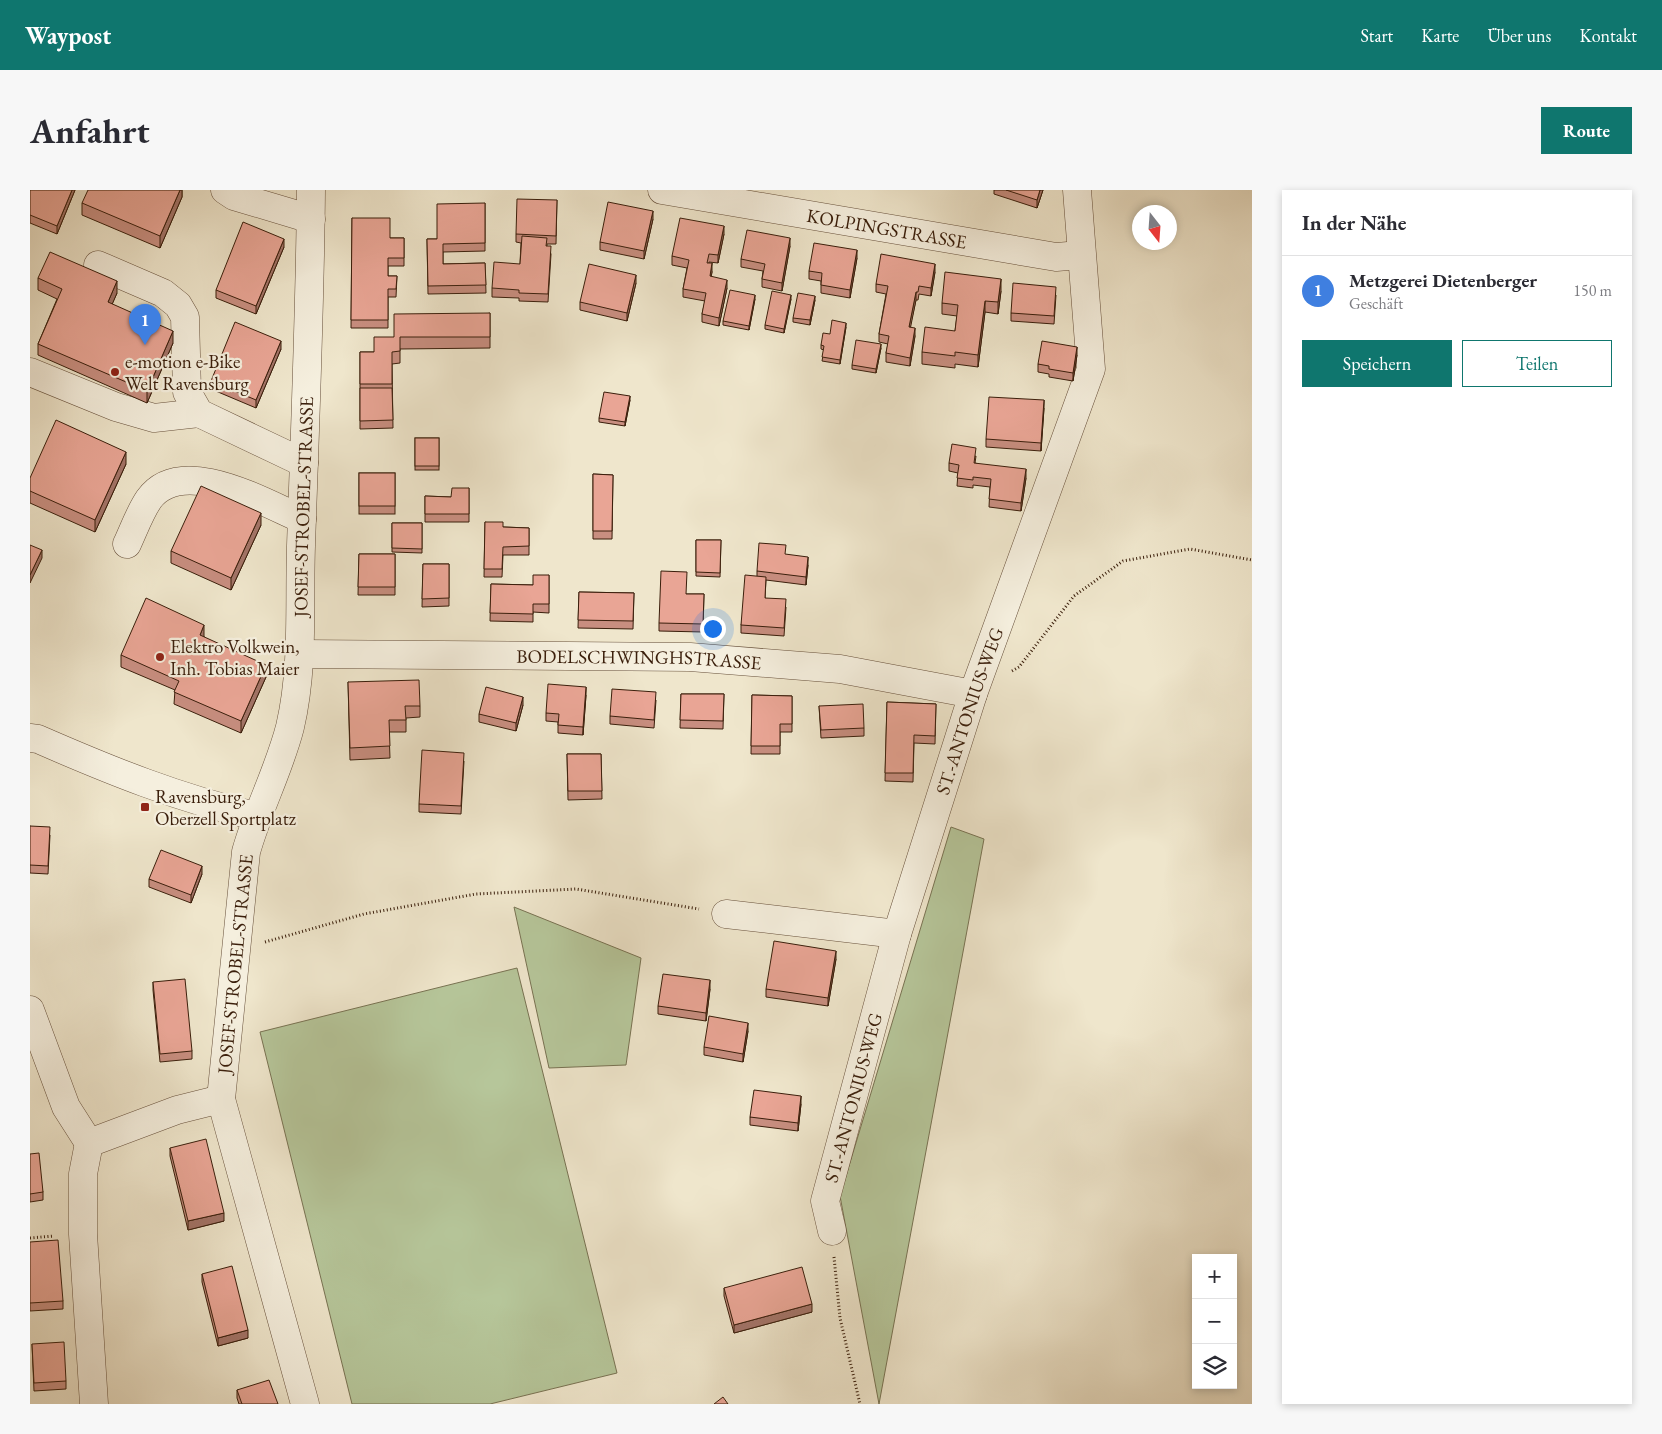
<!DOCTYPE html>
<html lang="de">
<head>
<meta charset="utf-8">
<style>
  body { margin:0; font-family:"EB Garamond",serif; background:#f7f7f7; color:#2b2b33 }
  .controls { position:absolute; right:15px; bottom:15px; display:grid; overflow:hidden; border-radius:0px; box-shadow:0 2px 8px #0003 }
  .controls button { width:45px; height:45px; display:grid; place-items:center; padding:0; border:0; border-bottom:1px solid #e1e1e2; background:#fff; color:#2b2b33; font:25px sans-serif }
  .compass { position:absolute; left:1102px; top:15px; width:45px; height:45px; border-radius:50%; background:#fff; box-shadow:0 2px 8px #0003; rotate:163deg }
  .you { position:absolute; left:682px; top:438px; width:18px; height:18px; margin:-12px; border:4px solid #fff; border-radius:50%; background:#1a73e8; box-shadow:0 0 0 8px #1a73e833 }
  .badge { display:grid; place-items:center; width:32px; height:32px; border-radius:50%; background:#0f766e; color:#fff; font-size:16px; font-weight:700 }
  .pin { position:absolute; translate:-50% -41px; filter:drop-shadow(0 1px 2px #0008) }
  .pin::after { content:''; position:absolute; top:26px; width:18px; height:15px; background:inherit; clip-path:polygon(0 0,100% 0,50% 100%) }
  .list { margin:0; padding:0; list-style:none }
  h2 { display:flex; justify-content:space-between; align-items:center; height:65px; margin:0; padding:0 20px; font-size:21px }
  h2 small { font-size:16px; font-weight:400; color:#7c7c81 }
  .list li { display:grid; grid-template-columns:32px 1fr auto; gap:15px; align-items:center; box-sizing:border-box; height:70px; padding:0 20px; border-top:1px solid #e1e1e2 }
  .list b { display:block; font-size:19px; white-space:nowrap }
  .list p { margin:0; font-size:16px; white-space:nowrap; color:#7c7c81 }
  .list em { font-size:16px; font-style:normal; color:#7c7c81 }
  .actions { display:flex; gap:10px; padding:15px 20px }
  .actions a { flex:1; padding:11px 0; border:1px solid #0f766e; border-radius:0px; text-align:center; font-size:18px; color:#0f766e }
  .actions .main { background:#0f766e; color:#fff }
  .icon { flex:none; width:28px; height:28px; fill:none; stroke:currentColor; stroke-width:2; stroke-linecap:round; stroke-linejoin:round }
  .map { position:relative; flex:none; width:1222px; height:1214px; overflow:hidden; border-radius:0px }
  header { display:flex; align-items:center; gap:30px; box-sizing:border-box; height:70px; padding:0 25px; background:#0f766e; color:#fff }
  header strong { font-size:24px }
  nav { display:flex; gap:28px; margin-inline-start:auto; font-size:18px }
  .intro { display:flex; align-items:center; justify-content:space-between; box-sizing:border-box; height:120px; padding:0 30px }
  h1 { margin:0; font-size:35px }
  .button { padding:12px 22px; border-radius:0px; background:#0f766e; color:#fff; font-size:18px; font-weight:700 }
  main { display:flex; gap:30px; padding:0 30px }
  aside { flex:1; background:#fff; border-radius:0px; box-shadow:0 2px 8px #0003 }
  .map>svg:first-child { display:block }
</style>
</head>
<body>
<header>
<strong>Waypost</strong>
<nav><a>Start</a><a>Karte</a><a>Über uns</a><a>Kontakt</a></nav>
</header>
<div class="intro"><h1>Anfahrt</h1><a class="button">Route</a></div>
<main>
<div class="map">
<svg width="1222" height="1214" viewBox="0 0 1222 1214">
  <rect width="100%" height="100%" fill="#efe6cc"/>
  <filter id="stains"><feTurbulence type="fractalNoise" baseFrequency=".004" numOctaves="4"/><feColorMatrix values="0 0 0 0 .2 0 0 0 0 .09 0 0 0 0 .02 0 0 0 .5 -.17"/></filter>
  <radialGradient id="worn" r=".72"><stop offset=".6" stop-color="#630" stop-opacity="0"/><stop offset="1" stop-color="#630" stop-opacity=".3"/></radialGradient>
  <g fill="#b6c69a" stroke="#787252">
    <polygon points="921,637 954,649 849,1214 810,1006"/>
    <polygon points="484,717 611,768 596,875 519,878"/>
    <polygon points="487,778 587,1183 460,1214 322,1214 230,842"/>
  </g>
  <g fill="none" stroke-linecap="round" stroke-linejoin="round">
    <g stroke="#67503b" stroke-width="29">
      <g id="minor">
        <polyline points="195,0 204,6 281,29"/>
        <path id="s1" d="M632 0 1026 67 1051 65"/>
        <polyline points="68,75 133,103 148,115 155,127 157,202 169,223 274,273"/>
        <polyline points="0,182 86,217 124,228 169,223"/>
        <path d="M97 354C104 339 110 322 119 309 152 264 234 313 272 329"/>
        <path id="s2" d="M271 464 660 467 810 479 943 504"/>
        <path d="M0 548 8 549C79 580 150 609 226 626"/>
        <polyline points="696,724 867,744"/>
        <polyline points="0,820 36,917 59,953"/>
        <path id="s3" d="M802 1041 795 1011 867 744 943 504 1061 179 1047 0"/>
        <polyline points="64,1214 53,1044 53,984 59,953 147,920 191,909"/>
        <path id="s4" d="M275 1214 191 909 216 662C228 619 249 580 260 537 274 477 269 416 271 356 275 237 280 119 281 0"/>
      </g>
    </g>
    <g stroke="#3a1e0b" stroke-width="3" stroke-dasharray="1 2.5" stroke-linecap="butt">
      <polyline points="982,481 989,477 1044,406 1093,371 1160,359 1222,370"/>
      <polyline points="235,752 334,724 446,704 546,699 669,719"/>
      <polyline points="0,1048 24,1046"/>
      <polyline points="804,1067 810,1128 830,1214"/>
    </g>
    <use href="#minor" stroke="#f5efde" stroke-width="28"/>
  </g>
  <g fill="#c88e80" stroke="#3a1e0b">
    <polygon points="0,0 45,0 27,44 0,33"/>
    <polygon points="152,0 152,7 130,58 52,25 52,13"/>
    <polygon points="964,0 1013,0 1007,18 964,4"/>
    <polygon points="527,10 526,54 517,54 517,56 521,64 518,112 489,111 489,108 462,107 462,98 490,74 491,53 486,52 486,44"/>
    <polygon points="455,13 455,61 413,62 413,74 455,73 456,103 398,104 397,49 407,49"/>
    <polygon points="322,28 360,48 374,48 374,76 358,76 358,86 367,86 366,107 358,107 358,138 321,138"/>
    <polygon points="623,29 614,69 570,60 570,52"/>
    <polygon points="694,44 688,73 679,72 679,73 682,82 681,86 697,98 689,136 672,132 672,124 675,111 653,107 653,99 657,78 642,75 642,66"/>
    <polygon points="760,56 752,101 732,97 732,89 733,81 711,77 711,69"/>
    <polygon points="254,57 226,124 186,108 186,100"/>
    <polygon points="827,68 820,108 791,103 791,91 779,89 779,81"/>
    <polygon points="905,82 901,106 889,104 888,110 886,110 880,137 885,146 880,176 856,172 856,163 858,154 849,152 849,144 856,104 846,102 846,94"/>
    <polygon points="8,88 87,103 82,114 143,153 117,213 8,165 8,154 27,109 8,100"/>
    <polygon points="606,93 597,131 550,120 550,112"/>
    <polygon points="971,101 968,124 955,122 948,177 925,174 925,178 892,174 892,162 925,141 927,126 912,124 912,113"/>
    <polygon points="1026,105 1024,134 981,131 981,123"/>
    <polygon points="725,109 719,140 693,135 693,131"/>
    <polygon points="761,109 754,143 735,139 735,135"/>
    <polygon points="785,110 780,135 763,132 763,128"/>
    <polygon points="460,123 460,158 370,159 370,173 362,174 363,238 330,239 330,162 344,162 364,147"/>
    <polygon points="816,137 810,174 792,171 794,160 791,159 791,155 800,144"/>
    <polygon points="851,158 846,183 822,179 822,175"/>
    <polygon points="251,159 226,218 181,199 181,191"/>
    <polygon points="1047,165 1043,191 1019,187 1019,184 1008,182 1008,174"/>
    <polygon points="600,210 595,236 569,232 569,228"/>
    <polygon points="1014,218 1011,261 956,257 956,249"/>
    <rect x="385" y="248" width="24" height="32"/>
    <polygon points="946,266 945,273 996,288 991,321 959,317 960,297 943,295 943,298 927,296 928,283 919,281 919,273"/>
    <polygon points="96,274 65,342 0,313 0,288"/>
    <rect x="329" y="283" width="36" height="41"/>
    <polygon points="563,284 583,285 582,349 563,349"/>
    <polygon points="439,298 439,332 395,332 395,306 421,307"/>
    <polygon points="455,332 473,337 499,338 499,365 473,365 472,387 454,387"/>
    <polygon points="362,333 392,333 392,363 362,362"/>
    <polygon points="231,335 201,400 141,373 141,361"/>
    <polygon points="666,350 691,350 690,387 666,386"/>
    <polygon points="329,364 365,364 365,405 328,405"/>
    <polygon points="755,365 778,375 776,395 736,390 735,408 756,417 754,446 711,443 711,435 727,386 727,381"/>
    <polygon points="393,374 419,374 419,416 392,417"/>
    <polygon points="519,385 519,423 503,422 503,432 460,431 461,394 503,395"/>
    <polygon points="549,402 604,403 603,439 548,438"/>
    <polygon points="656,404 674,404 673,442 629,441 629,433"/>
    <polygon points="174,446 174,447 236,487 211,543 144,514 145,500 91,477 91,465"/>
    <polygon points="318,492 390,516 390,527 376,528 376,542 359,542 360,568 320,570"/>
    <polygon points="651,504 694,504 693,539 650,538"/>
    <polygon points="556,505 553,545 528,543 528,532 516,531 516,523"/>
    <polygon points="722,505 762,506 762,542 750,542 750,564 721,564"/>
    <polygon points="626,510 624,538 580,534 580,526"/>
    <polygon points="857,512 906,514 905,554 884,553 883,592 855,591"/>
    <polygon points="493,515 486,541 449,532 449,524"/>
    <polygon points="789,516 834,538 834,546 791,548"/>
    <polygon points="537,564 571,564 572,609 538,610"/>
    <polygon points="434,571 431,624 389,622 389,614"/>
    <polygon points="0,636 20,645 18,684 0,683"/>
    <polygon points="172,684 161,713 119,697 119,689"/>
    <polygon points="806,769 798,816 736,807 736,799"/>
    <polygon points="123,792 162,861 162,869 130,872 123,800"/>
    <polygon points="680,799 676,831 628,824 628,816"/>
    <polygon points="718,841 713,872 674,865 674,857"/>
    <polygon points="771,914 768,941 720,935 720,927"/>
    <polygon points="140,958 194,1031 158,1040 140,966"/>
    <polygon points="0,964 13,1002 13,1010 0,1012"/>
    <polygon points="0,1052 33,1111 33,1119 0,1121"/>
    <polygon points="172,1084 218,1148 188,1156 172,1092"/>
    <polygon points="694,1098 782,1122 704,1143 694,1106"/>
    <polygon points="2,1154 36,1191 36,1199 4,1201"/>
    <polygon points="207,1200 248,1214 209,1214 207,1208"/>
  </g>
  <g fill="#a37468" stroke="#3a1e0b">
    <polygon points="42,0 45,0 27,44 27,36"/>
    <polygon points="150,0 152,0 152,7 130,58 130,46"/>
    <polygon points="1010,0 1013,0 1007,18 1007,10"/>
    <polygon points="623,21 623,29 614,69 614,61"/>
    <polygon points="694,36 694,44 688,73 688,65"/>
    <polygon points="760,48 760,56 752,101 752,93"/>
    <polygon points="254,49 254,57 226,124 226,116"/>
    <polygon points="827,60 827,68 820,108 820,100"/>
    <polygon points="682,73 682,82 680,94 680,86"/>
    <polygon points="905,74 905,82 901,106 901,98"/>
    <polygon points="606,85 606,93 597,131 597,123"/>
    <polygon points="971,89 971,101 968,124 968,112"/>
    <polygon points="697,90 697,98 689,136 689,128"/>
    <polygon points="87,91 87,103 78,124 78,112"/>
    <polygon points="886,102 886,110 879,145 879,137"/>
    <polygon points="725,105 725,109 719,140 719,136"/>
    <polygon points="761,105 761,109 754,143 754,139"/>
    <polygon points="785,106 785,110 780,135 780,130"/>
    <polygon points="955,111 955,122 948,177 948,165"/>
    <polygon points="816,133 816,137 810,174 810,170"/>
    <polygon points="885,138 885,146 880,176 880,168"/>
    <polygon points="143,141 143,153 117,213 117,201"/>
    <polygon points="251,151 251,159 226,218 226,210"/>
    <polygon points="851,154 851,158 846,183 846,179"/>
    <polygon points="1047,157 1047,165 1043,191 1043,183"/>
    <polygon points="600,206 600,210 595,236 595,232"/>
    <polygon points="1014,210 1014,218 1011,261 1011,253"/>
    <polygon points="96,262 96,274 65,342 65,330"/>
    <polygon points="996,279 996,288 991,321 991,313"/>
    <polygon points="231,323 231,335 201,400 201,388"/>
    <polygon points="12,360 12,368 0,393 0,385"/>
    <polygon points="778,367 778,375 776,395 776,387"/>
    <polygon points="174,435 174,446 170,457 170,445"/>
    <polygon points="236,475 236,487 211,543 211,531"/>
    <polygon points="556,497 556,505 553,545 553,537"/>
    <polygon points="493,507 493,515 486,541 486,533"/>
    <polygon points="172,676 172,684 161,713 161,705"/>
    <polygon points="806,761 806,769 798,816 798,808"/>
    <polygon points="680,790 680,799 676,831 676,823"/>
    <polygon points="718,833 718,841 713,872 713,864"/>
    <polygon points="771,906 771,914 768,941 768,933"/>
    <polygon points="194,1023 194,1031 158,1040 158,1031"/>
    <polygon points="782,1114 782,1122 704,1143 704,1135"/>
    <polygon points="218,1140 218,1148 188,1156 188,1148"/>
  </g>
  <g fill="#e9a595" stroke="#3a1e0b">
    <polygon points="0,0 42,0 27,36 0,25"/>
    <polygon points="58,0 150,0 130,46 52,13"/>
    <polygon points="976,0 1010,0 1007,10"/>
    <polygon points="487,9 527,10 526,46 486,44"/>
    <polygon points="578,12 623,21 614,61 570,52"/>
    <polygon points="455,13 455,53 413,54 413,74 455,73 456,95 398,96 397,49 407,49 407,14"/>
    <polygon points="322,28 360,28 360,48 374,48 374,68 358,68 358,86 367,86 366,99 358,99 358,130 321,130"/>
    <polygon points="650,28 694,36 688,65 679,64 677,73 682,73 680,86 697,90 689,128 672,124 676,103 653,99 659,70 642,66"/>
    <polygon points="213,32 254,49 226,116 186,100"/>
    <polygon points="717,40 760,48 752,93 732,89 735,74 711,69"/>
    <polygon points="492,46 517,48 516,56 521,56 518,104 489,103 489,100 462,98 464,72 490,74"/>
    <polygon points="784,53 827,60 820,100 791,95 792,83 779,81"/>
    <polygon points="20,62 87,91 78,112 143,141 117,201 8,154 32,99 8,88"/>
    <polygon points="851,64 905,74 901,98 889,96 888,102 886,102 879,137 885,138 880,168 856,163 859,146 849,144 858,96 846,94"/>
    <polygon points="559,74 606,85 597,123 550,112"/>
    <polygon points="915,82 971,89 968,112 955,111 948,165 925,162 925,166 892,162 895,137 925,141 928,115 912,113"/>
    <polygon points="983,93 1026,97 1024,126 981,123"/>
    <polygon points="700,100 725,105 719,136 693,131"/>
    <polygon points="742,101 761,105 754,139 735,135"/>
    <polygon points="768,103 785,106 780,130 763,128"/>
    <polygon points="460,123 460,147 370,147 370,161 362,162 362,194 330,194 330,162 344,162 344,147 364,147 364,124"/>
    <polygon points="802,130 816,133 810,170 792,167 794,156 791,155 793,143 800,144"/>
    <polygon points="205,132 251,151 226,210 181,191"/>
    <polygon points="826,150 851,154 846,179 822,175"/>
    <polygon points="1012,151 1047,157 1043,183 1019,179 1019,176 1008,174"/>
    <polygon points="330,198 362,198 363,230 330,231"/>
    <polygon points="574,202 600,206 595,232 569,228"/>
    <polygon points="959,207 1014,210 1011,253 956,249"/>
    <polygon points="26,230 96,262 65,330 0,301 0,288"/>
    <rect x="385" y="248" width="24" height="28"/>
    <polygon points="922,254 946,258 944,273 996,279 991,313 959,309 961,289 943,287 943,290 927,288 929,275 919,273"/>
    <rect x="329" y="283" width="36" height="33"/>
    <polygon points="563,284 583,285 582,341 563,341"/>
    <polygon points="171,296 231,323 201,388 141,361"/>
    <polygon points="422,298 439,298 439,324 395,324 395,306 421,307"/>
    <polygon points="455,332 473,332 473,337 499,338 499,356 473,357 472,379 454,379"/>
    <polygon points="362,333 392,333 392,359 362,358"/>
    <polygon points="666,350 691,350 690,383 666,382"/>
    <polygon points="729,353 756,355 755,364 778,367 776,387 727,381"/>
    <polygon points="0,355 12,360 0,385"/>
    <polygon points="329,364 365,364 365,397 328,397"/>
    <polygon points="393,374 419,374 419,408 392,409"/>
    <polygon points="631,381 657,382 656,404 674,404 673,434 629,433"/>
    <polygon points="503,385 519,385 519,414 503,414 503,424 460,423 461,394 503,395"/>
    <polygon points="715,385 736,387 735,408 756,409 754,438 711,435"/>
    <polygon points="549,402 604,403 603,431 548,430"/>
    <polygon points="116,408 174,435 170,445 236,475 211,531 144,502 149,491 91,465"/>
    <polygon points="389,490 390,516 375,516 376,530 359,530 360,556 320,558 318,492"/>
    <polygon points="518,494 556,497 553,537 528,535 529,524 516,523"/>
    <polygon points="456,497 493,507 486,533 449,524"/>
    <polygon points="582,499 626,502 624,530 580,526"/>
    <polygon points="651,504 694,504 693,531 650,530"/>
    <polygon points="722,505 762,506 762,534 750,534 750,556 721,556"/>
    <polygon points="857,512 906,514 905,546 884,545 883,583 855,583"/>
    <polygon points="833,514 834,538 791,540 789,516"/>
    <polygon points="392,560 434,563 431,616 389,614"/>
    <polygon points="537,564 571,564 572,601 538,601"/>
    <polygon points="0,636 20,637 18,676 0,675"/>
    <polygon points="131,660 172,676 161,705 119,689"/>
    <polygon points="744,751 806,761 798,808 736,799"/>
    <polygon points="633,784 680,790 676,823 628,816"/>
    <polygon points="155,789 162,861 130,864 123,792"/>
    <polygon points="679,826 718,833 713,864 674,857"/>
    <polygon points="724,900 771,906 768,933 720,927"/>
    <polygon points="176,949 194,1023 158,1031 140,958"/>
    <polygon points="9,963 13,1002 0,1004 0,964"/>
    <polygon points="28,1050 33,1111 0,1113 0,1052"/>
    <polygon points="202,1076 218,1140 188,1148 172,1084"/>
    <polygon points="772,1077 782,1114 704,1135 694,1098"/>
    <polygon points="34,1152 36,1191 4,1193 2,1154"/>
    <polygon points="239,1190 248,1214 212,1214 207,1200"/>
    <polygon points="693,1207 698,1214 684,1214"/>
  </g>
  <g fill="#8f2418" stroke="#f5efde" stroke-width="2">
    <circle cx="85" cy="182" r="5"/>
    <circle cx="130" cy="467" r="5"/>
    <rect x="110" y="612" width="10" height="10" rx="2.5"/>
  </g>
  <g text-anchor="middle" stroke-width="4.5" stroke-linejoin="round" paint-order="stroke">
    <g font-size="19" fill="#3a1e0b" stroke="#f5efde">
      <text dy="7" stroke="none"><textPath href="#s1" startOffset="228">KOLPINGSTRASSE</textPath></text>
      <text dy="7" stroke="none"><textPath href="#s4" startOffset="918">JOSEF-STROBEL-STRASSE</textPath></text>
      <text dy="7" stroke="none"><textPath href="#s2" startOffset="338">BODELSCHWINGHSTRASSE</textPath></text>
      <text dy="7" stroke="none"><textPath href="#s3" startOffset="542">ST.-ANTONIUS-WEG</textPath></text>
      <text dy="7" stroke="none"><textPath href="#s4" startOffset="452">JOSEF-STROBEL-STRASSE</textPath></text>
      <text dy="7" stroke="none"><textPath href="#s3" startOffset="138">ST.-ANTONIUS-WEG</textPath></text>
    </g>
    <g font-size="19" fill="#3a1e0b" stroke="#f5efde" text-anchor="start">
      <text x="95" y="178">e-motion e-Bike<tspan x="95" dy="22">Welt Ravensburg</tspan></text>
      <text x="140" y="463">Elektro Volkwein,<tspan x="140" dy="22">Inh. Tobias Maier</tspan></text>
      <text x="125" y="613">Ravensburg,<tspan x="125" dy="22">Oberzell Sportplatz</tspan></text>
    </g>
  </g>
  <rect width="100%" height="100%" filter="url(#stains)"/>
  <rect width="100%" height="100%" fill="url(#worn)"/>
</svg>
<div class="controls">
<button>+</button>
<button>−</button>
<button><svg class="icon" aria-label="layers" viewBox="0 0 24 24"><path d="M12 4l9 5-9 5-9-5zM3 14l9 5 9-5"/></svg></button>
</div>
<svg class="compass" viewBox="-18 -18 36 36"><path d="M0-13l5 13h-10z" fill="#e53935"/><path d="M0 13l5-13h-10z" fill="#7c7c81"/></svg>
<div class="you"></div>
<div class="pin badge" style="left:115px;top:155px;background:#3f7fe0">1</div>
</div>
<aside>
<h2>In der Nähe<small></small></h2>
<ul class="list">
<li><span class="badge" style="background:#3f7fe0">1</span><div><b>Metzgerei Dietenberger</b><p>Geschäft</p></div><em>150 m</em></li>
</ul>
<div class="actions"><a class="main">Speichern</a><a>Teilen</a></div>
</aside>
</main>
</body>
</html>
